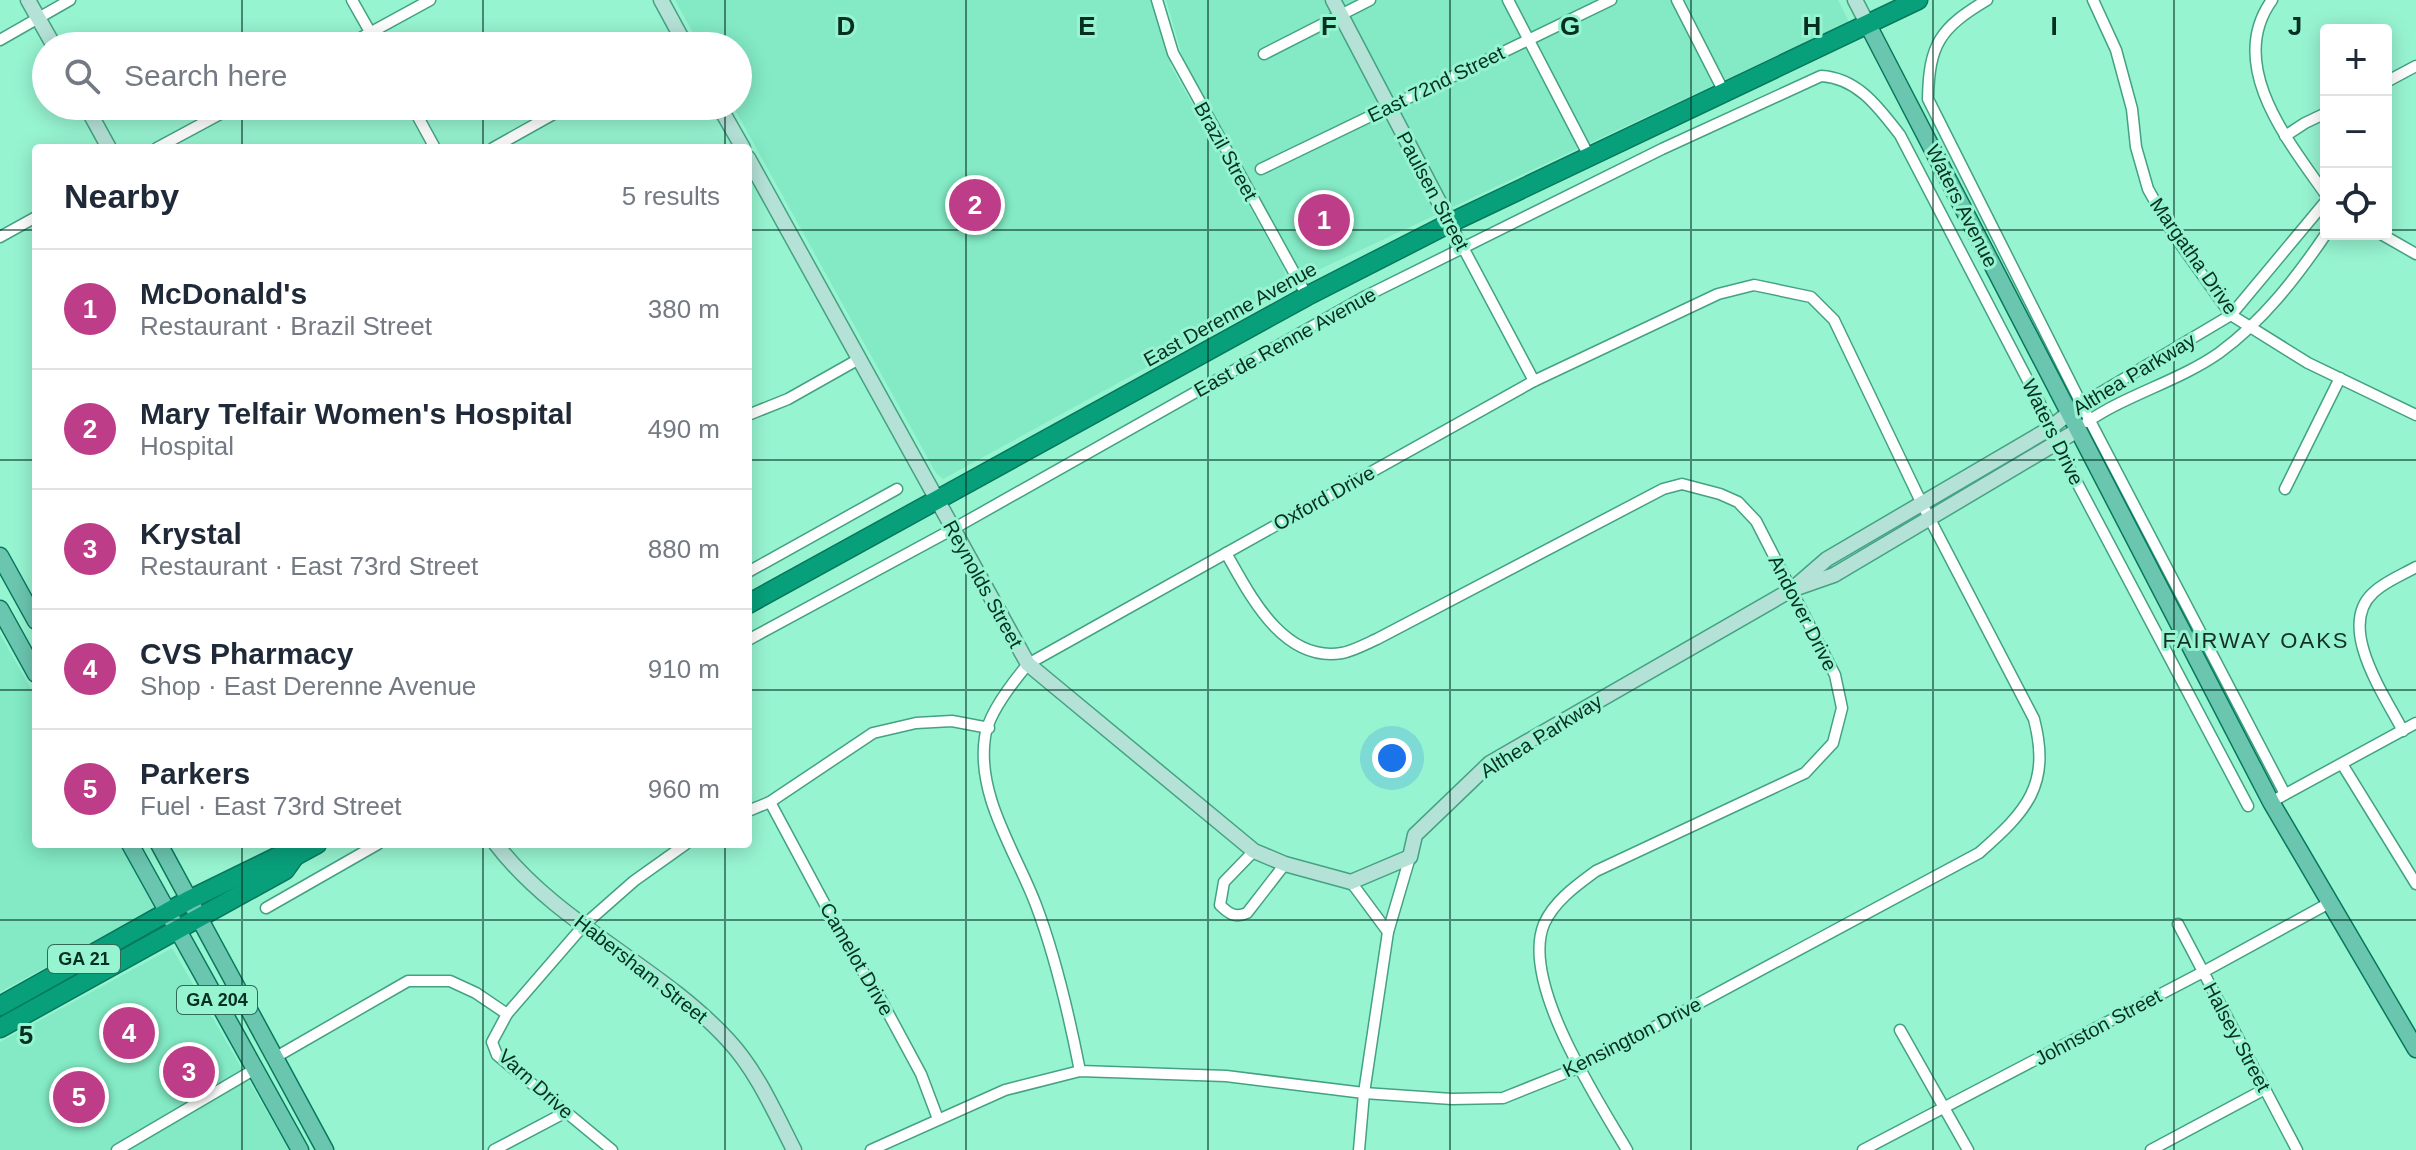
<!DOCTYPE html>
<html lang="en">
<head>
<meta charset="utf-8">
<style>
  body { margin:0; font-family:Helvetica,sans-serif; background:#f6f6f7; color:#1f2937 }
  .controls { position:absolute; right:24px; top:24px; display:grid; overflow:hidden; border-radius:8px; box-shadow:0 4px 20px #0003 }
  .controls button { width:72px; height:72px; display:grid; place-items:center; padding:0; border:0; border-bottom:2px solid #e0e1e3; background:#fff; color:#1f2937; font:40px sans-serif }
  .you { position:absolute; left:1392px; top:758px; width:28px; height:28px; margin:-20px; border:6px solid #fff; border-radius:50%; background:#1a73e8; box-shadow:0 0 0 12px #1a73e833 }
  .badge { display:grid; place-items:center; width:52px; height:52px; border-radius:50%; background:#be3d88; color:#fff; font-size:26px; font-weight:700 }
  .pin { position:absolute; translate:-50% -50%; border:4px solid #fff; box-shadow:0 2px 8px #0006 }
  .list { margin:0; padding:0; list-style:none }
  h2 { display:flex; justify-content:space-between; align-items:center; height:104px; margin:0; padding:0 32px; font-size:34px }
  h2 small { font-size:26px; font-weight:400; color:#747a83 }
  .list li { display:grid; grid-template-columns:52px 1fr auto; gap:24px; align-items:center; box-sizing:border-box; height:120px; padding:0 32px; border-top:2px solid #e0e1e3 }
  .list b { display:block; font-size:30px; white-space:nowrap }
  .list p { margin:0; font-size:26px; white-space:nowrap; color:#747a83 }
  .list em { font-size:26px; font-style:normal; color:#747a83 }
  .icon { flex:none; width:44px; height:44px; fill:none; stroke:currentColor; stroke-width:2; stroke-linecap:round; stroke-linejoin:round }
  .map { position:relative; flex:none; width:2416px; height:1150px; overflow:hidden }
  .search { position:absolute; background:#fff; box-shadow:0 4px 20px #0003; left:32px; top:32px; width:720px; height:88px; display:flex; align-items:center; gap:20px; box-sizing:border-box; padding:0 28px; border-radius:44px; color:#747a83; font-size:30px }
  .panel { position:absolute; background:#fff; box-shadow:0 4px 20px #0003; left:32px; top:144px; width:720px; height:704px; border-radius:8px }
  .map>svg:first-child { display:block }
</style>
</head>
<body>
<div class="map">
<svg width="2416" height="1150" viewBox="0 0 2416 1150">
  <rect width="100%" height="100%" fill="#97f4d1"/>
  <g fill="#83eac5">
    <polygon points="675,0 1151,0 1160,15 1171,66 1282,265 1288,281 1204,336 943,479 936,473 733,106 738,106 738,46 700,46"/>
    <polygon points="1166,0 1838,0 1849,22 1303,277 1183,59"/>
    <polygon points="0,634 36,698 36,844 119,844 156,908 0,992"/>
    <polygon points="172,948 289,1150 0,1150 0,1042"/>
  </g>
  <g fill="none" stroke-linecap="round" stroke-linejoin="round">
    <g stroke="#44a283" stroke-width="13">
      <g id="street">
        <polyline points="352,0 378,46"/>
        <polyline points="1157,0 1173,53 1307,296"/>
        <polyline points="1508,0 1589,156"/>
        <polyline points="1677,0 1725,94"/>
        <path d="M1987 0C1940 28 1929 44 1928 99L2089 419 2285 794"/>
        <polyline points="2093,0 2116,50 2132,109 2136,147 2148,189 2174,235 2231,315 2308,363 2416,415"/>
        <path d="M2272 0C2225 65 2289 142 2326 195"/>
        <polyline points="0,40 70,0"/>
        <polyline points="346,46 430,0"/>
        <polyline points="1264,54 1370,0"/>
        <polyline points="2386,82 2416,66"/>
        <polyline points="412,106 435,148"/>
        <polyline points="2285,136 2305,123 2326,113"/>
        <polyline points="157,148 235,106"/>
        <polyline points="493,148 568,106"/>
        <polyline points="1261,169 1611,0"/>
        <polyline points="1450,223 1534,381"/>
        <polyline points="2381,234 2416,254"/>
        <polyline points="0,237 36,217"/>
        <polyline points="2078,406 2231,315 2326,201"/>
        <polyline points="748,415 788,399 859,359"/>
        <path d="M2087 422C2128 394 2179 381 2219 353 2263 321 2296 278 2326 234"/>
        <polyline points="2285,489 2340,378"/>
        <path d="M1226 553C1250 595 1283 663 1342 653 1353 651 1366 644 1377 639L1663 489 1682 484 1720 494 1738 502 1756 521 1835 675 1842 708 1833 743 1805 773 1596 871C1577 885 1554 901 1544 924 1520 982 1597 1099 1627 1150"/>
        <polyline points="748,572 897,489"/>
        <path d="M748 640 953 529 1366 296 1662 149 1821 76C1858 78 1879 108 1900 135L2048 419 2049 429 2055 441 2248 806"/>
        <path d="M2403 731C2385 696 2336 627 2373 593 2384 582 2402 575 2416 567"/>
        <polyline points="2342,764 2416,884"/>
        <polyline points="770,802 851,953 880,998 921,1074 938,1119"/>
        <polyline points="2271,802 2416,723"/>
        <polyline points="748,811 770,802 873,733 916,723 952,721 989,728"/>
        <path d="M1254 851 1224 882 1220 905C1229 914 1235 918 1247 913L1285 864"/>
        <polyline points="1351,882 1388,932"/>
        <polyline points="266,908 378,844"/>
        <polyline points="2178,924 2297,1150"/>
        <polyline points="1900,1030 1968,1150"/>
        <polyline points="276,1057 408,981 450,981 476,993 507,1014"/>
        <polyline points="117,1150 255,1069"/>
        <polyline points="494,1150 566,1112"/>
        <polyline points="612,1150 497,1055 492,1042 507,1014 584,925 634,881 686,844"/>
        <path d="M871 1150 1005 1090 1080 1071 1226 1076 1364 1093 1452 1099 1503 1098 1578 1068 1979 853C2027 811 2051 785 2034 719L1922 504 1834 320 1811 297 1754 285 1718 294 1534 381 1028 664C1013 682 988 714 985 737 976 796 1016 852 1036 905 1056 958 1069 1015 1080 1071"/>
        <polyline points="1359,1150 1364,1093 1388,932 1410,857"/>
        <polyline points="1863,1150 2203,972 2331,902"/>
        <polyline points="2151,1150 2265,1089"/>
      </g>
    </g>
    <g stroke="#44a283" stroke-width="17">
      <g id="secondary">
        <polyline points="28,0 54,46"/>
        <polyline points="661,0 686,46"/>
        <polyline points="1333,0 1450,223"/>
        <polyline points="1855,0 1868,25"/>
        <polyline points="86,106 109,148"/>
        <polyline points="719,106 743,148"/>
        <polyline points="748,158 1028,664 1254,851 1285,864 1351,882 1410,857 1415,835 1490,763 1791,590 1834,575 2078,430"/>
        <polyline points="1797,585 1827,559 2049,429 2069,413"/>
        <path d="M496 844C558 925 660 966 728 1040 757 1071 775 1113 794 1150"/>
      </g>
    </g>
    <g stroke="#07785c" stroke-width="19">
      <g id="primary">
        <polyline points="1868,25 2271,802 2416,1049"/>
        <polyline points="0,556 36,621"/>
        <polyline points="0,609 36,674"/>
        <polyline points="130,844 300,1150"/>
        <polyline points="159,844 325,1150"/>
      </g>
    </g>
    <g stroke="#07785c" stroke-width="21">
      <g id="highway">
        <polyline points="748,604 1307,296 1450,223 1918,0"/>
        <polyline points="0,1006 189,900 279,856 295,856 317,844"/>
        <polyline points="0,1028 285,870 295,856"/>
      </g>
    </g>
    <use href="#street" stroke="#fff" stroke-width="10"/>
    <use href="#secondary" stroke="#b5e2d7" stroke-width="14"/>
    <use href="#primary" stroke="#6bc6b0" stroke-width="16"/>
    <use href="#highway" stroke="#08a07b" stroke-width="18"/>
  </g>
  <path fill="none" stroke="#052f22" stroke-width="2" stroke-opacity="0.55" d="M242 0V46M483 0V46M725 0V46M966 0V1150M1208 0V1150M1450 0V1150M1691 0V1150M1933 0V1150M2174 0V1150M242 106V148M483 106V148M725 106V148M0 230H36M748 230H2326M2386 230H2416M0 460H36M748 460H2416M0 690H36M748 690H2416M242 844V1150M483 844V1150M725 844V1150M0 920H2416"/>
  <g text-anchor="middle" stroke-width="6" stroke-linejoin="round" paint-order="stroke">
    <g fill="#97f4d1" stroke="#316a56" stroke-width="2">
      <rect x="48" y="945" width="72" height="28" rx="6"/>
      <rect x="177" y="986" width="80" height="28" rx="6"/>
    </g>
    <g font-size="18" font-weight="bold" fill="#052f22">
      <text x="84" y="965">GA 21</text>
      <text x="217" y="1006">GA 204</text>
    </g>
    <g font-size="20" fill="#052f22" stroke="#97f4d1">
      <text transform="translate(1436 84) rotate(-26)" y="7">East 72nd Street</text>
      <text transform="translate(1226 151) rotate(61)" y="7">Brazil Street</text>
      <text transform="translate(1433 191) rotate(62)" y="7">Paulsen Street</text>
      <text transform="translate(1962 206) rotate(63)" y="7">Waters Avenue</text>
      <text transform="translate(2194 256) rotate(55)" y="7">Margatha Drive</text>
      <text transform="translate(1230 314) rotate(-29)" y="7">East Derenne Avenue</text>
      <text transform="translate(1285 342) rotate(-29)" y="7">East de Renne Avenue</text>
      <text transform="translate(2134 374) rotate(-31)" y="7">Althea Parkway</text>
      <text transform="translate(2053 432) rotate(64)" y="7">Waters Drive</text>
      <text transform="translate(1324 498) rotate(-29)" y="7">Oxford Drive</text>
      <text transform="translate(983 584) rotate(61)" y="7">Reynolds Street</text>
      <text transform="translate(1803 613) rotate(63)" y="7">Andover Drive</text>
      <text transform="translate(1541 736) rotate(-32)" y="7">Althea Parkway</text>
      <text transform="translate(857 959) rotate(60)" y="7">Camelot Drive</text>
      <text transform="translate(641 969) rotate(38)" y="7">Habersham Street</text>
      <text transform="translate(2098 1027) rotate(-28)" y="7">Johnston Street</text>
      <text transform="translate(1632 1037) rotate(-27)" y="7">Kensington Drive</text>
      <text transform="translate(2237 1037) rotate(62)" y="7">Halsey Street</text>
      <text transform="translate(536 1084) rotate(42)" y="7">Varn Drive</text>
    </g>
    <g font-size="22" letter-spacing="2" fill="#133026" stroke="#97f4d1">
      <text x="2256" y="648">FAIRWAY OAKS</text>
    </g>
  </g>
  <g font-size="26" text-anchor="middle" font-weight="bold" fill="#052f22" stroke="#97f4d1" stroke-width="6" stroke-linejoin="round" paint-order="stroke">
    <text x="846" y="35">D</text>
    <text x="1087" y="35">E</text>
    <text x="1329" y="35">F</text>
    <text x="1570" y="35">G</text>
    <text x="1812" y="35">H</text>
    <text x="2054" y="35">I</text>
    <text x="2295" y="35">J</text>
    <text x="26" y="1044">5</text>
  </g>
</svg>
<div class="controls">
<button>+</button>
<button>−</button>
<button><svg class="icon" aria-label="locate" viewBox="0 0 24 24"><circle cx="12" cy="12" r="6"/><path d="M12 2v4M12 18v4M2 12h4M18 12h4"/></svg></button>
</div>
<div class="you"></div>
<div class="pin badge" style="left:1324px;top:220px">1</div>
<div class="pin badge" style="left:975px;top:205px">2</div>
<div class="pin badge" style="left:189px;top:1072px">3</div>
<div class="pin badge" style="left:129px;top:1033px">4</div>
<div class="pin badge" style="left:79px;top:1097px">5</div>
<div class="search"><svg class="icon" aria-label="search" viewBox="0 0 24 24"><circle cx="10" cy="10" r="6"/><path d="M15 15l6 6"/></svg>Search here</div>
<section class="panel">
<h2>Nearby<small>5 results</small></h2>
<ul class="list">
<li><span class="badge">1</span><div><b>McDonald's</b><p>Restaurant · Brazil Street</p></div><em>380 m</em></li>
<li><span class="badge">2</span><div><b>Mary Telfair Women's Hospital</b><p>Hospital</p></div><em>490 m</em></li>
<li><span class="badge">3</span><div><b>Krystal</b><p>Restaurant · East 73rd Street</p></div><em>880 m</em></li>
<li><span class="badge">4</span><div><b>CVS Pharmacy</b><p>Shop · East Derenne Avenue</p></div><em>910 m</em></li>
<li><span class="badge">5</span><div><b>Parkers</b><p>Fuel · East 73rd Street</p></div><em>960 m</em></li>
</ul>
</section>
</div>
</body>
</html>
